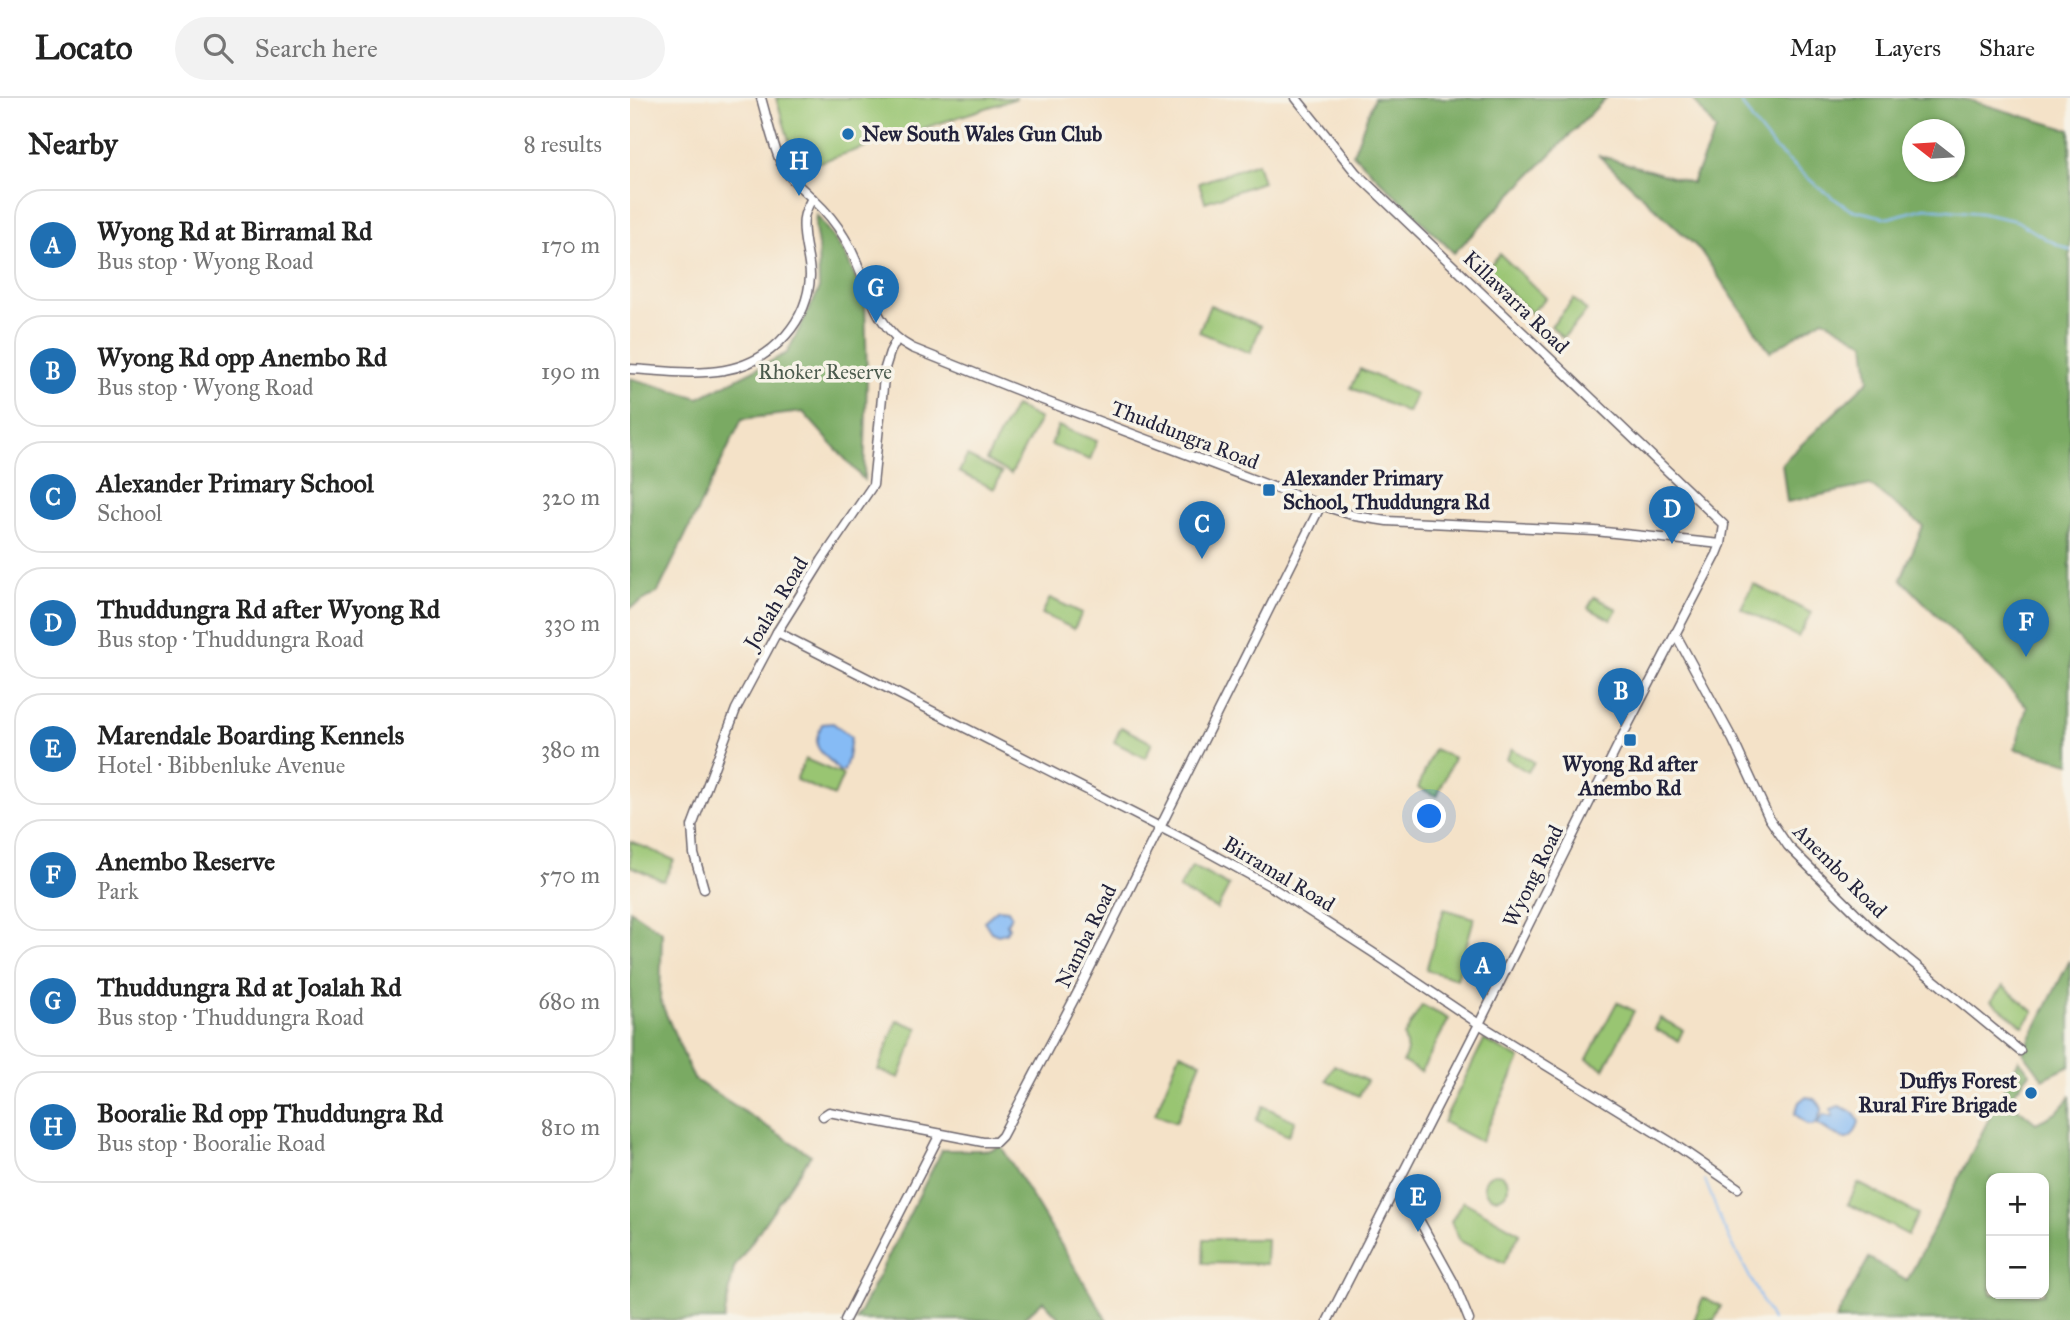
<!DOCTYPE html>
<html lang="en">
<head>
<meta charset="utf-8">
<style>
  body { margin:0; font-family:"IM FELL Great Primer",serif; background:#f2f2f2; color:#222 }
  .controls { position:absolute; right:21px; bottom:21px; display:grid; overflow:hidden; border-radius:14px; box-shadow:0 2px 5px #0004 }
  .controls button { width:63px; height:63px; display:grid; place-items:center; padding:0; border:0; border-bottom:2px solid #e0e0e0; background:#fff; color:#222; font:35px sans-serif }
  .compass { position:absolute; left:1272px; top:21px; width:63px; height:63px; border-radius:50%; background:#fff; box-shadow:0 2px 5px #0004; rotate:287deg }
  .you { position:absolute; left:800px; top:719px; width:24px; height:24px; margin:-18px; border:5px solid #fff; border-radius:50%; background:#1a73e8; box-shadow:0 0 0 10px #1a73e833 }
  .badge { display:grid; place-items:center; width:46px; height:46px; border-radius:50%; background:#1f6fb2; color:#fff; font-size:23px; font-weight:700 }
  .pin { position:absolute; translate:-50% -58px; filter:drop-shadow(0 2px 4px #0008) }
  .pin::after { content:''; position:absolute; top:37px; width:24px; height:21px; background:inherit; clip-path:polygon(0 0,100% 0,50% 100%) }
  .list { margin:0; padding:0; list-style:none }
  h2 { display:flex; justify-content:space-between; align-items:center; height:91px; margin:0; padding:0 28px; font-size:30px }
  h2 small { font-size:23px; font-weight:400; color:#767676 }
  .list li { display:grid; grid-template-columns:46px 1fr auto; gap:21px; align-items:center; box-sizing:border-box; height:112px; margin:0 14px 14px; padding:0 14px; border:2px solid #e0e0e0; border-radius:28px }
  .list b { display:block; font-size:26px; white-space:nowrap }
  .list p { margin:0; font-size:23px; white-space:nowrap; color:#767676 }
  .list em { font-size:23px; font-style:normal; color:#767676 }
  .icon { flex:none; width:38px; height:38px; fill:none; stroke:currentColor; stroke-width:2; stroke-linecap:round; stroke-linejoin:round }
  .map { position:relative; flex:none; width:1440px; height:1222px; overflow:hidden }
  header { display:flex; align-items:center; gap:42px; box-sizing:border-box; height:98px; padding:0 35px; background:#fff; border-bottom:2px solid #e0e0e0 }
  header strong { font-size:33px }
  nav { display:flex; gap:38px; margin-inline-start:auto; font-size:24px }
  .search { width:490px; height:63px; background:#f2f2f2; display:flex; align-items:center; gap:18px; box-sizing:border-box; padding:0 24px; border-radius:38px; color:#767676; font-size:26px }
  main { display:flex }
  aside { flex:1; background:#fff }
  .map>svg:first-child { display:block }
</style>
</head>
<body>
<header>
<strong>Locato</strong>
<div class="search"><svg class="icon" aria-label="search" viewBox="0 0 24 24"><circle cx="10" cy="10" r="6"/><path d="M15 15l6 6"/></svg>Search here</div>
<nav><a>Map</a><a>Layers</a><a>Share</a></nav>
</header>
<main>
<aside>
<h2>Nearby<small>8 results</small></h2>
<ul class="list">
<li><span class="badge">A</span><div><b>Wyong Rd at Birramal Rd</b><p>Bus stop · Wyong Road</p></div><em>170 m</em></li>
<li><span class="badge">B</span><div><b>Wyong Rd opp Anembo Rd</b><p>Bus stop · Wyong Road</p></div><em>190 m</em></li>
<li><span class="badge">C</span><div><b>Alexander Primary School</b><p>School</p></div><em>320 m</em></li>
<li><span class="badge">D</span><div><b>Thuddungra Rd after Wyong Rd</b><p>Bus stop · Thuddungra Road</p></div><em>330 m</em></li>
<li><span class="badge">E</span><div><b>Marendale Boarding Kennels</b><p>Hotel · Bibbenluke Avenue</p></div><em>380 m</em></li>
<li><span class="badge">F</span><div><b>Anembo Reserve</b><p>Park</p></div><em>570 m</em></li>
<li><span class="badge">G</span><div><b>Thuddungra Rd at Joalah Rd</b><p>Bus stop · Thuddungra Road</p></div><em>680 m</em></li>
<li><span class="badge">H</span><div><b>Booralie Rd opp Thuddungra Rd</b><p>Bus stop · Booralie Road</p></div><em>810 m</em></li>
</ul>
</aside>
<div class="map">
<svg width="1440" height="1222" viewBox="0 0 1440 1222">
  <rect width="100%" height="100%" fill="#f7f3e8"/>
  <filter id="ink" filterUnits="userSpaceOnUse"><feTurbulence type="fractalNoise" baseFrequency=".0143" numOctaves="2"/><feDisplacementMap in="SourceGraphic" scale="14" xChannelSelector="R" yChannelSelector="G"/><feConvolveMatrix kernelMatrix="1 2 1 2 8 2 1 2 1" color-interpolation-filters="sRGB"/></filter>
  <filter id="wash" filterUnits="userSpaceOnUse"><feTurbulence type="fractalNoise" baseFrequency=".00686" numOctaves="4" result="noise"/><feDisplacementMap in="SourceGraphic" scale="28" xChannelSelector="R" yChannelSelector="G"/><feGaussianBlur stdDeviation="1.57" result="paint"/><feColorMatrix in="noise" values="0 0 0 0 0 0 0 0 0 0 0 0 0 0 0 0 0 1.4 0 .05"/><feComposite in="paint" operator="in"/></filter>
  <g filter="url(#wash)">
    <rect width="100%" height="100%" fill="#f4e2c8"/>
    <g fill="#99c572" stroke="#5e7456" stroke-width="2">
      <polygon points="146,0 387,0 168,71"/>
      <polygon points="627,65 633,84 575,104 569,85"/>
      <polygon points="870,156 916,200 901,215 856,171"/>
      <polygon points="944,201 957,213 933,240 921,228"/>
      <polygon points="580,207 631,228 620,255 569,234"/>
      <polygon points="730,271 786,296 778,315 721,290"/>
      <polygon points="385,308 410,321 381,376 356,362"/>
      <polygon points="428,328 467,343 460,362 421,347"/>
      <polygon points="337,358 372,375 364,391 329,374"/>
      <polygon points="1123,486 1181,515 1168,539 1111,510"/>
      <polygon points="964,499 987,511 981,522 958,510"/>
      <polygon points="420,500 452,515 444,531 412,516"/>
      <polygon points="491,629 522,645 515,660 484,644"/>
      <polygon points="804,651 824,660 807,698 788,690"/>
      <polygon points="882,651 904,664 898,674 876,661"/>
      <polygon points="175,661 213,677 204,698 166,682"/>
      <polygon points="0,743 44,762 34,783 0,768"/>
      <polygon points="562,768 599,788 587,811 549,791"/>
      <polygon points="814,811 844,820 827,881 796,872"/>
      <polygon points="1373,888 1404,914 1393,928 1361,903"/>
      <polygon points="987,904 1004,913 974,971 957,961"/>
      <polygon points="792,907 819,921 791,974 773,964 777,953 774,938"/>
      <polygon points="1030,920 1053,932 1048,943 1025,931"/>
      <polygon points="267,922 288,930 269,980 248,972"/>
      <polygon points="854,942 890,961 851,1044 813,1024"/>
      <polygon points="550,955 571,964 546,1025 525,1016"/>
      <polygon points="704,967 737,983 729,998 696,982"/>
      <polygon points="633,1008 665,1023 658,1038 626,1022"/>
      <circle cx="866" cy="1088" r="12"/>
      <polygon points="1228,1085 1288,1116 1278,1137 1218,1106"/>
      <polygon points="833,1103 890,1135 874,1165 830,1143 821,1124"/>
      <polygon points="574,1141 637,1141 636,1166 573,1165"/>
      <polygon points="1073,1200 1091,1208 1085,1222 1064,1222"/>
    </g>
    <g fill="#7aaa64" stroke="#4e6650" stroke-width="2" fill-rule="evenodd">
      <polygon points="744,0 976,0 824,155 723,56"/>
      <path d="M1062 0H1321L1339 2 1440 32V665L1385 651 1397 609 1271 481 1293 428 1240 387 1157 404 1152 365 1239 282 1235 245 1193 221 1140 254 1070 152 968 57 1062 85 1086 32ZM1282 32H1324V74H1282Z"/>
      <polygon points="186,116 215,156 235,201 237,280 234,382 173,314 112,321 28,494 0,510 0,280 69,300 157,255 189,192 188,148 185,130"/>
      <polygon points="0,812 32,834 30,902 64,981 181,1057 104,1170 94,1222 0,1222"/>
      <polygon points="1440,862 1440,968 1413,981 1393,954"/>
      <path d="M1389 961 1400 975 1378 1002 1406 1025 1426 1015 1440 999V1222H1205L1239 1160 1277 1183ZM1361 1080H1414V1196H1361Z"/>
      <polygon points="371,1048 477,1222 431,1222 413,1203 392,1222 226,1222 312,1052 360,1052"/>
    </g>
    <g fill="#86bbf5" stroke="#546e98" stroke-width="2">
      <path d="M203 625 221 639 218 660 214 673H209C195 653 178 655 192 626Z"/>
      <polygon points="368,811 378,812 381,817 377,826 379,830 376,835 368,837 361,834 354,823"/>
      <path d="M1175 999C1184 999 1189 1003 1192 1011L1187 1024 1183 1027H1178L1165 1016 1169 1004Z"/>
      <path d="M1209 1008C1219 1012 1225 1014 1229 1024 1219 1056 1206 1035 1187 1026L1193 1017 1203 1019 1201 1011Z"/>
    </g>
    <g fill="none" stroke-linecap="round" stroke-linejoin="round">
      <g stroke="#86bbf5" stroke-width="2">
        <polyline points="1108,0 1124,25 1144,50 1187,88 1219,111 1258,120 1295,110 1350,115 1387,123 1416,141 1440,152"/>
        <polyline points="1075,1082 1093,1128 1142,1222"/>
      </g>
    </g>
  </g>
  <g filter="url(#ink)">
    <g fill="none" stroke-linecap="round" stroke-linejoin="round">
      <g stroke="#6c656c" stroke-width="11">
        <g id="street">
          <path d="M131 0C137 20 144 54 154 71 162 83 174 92 184 102 196 113 206 125 214 139 238 176 239 228 282 250L402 298 691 407 725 418 757 423 965 433 1091 446"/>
          <polyline points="666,0 726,75 1094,427 1091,446 1087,456 999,625 849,926 698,1222"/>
          <path d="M0 271C57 274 114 286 156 237 170 221 179 200 180 178 180 159 171 139 174 120 175 113 179 106 182 100"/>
          <polyline points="147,534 567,748 640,788 742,854 849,926 1044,1046 1108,1090"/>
          <polyline points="1045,535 1103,642 1139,720 1158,748 1242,831 1390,953"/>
          <polyline points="74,791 64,756 62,728 106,611 147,534 192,462 243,387 255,270 260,254 267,241"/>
          <polyline points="193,1018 199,1014 353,1044 366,1044 372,1038 451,888 691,407"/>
          <polyline points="766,1088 776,1098 824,1185 839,1222"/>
          <polyline points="215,1222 310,1036"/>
        </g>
      </g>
      <use href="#street" stroke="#fff" stroke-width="8"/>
    </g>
  </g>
  <g fill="#1f6fb2" stroke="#f7f3e8" stroke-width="2.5">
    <circle cx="218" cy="36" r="7"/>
    <rect x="632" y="385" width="14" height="14" rx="3.5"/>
    <rect x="993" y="635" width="14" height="14" rx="3.5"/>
    <circle cx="1401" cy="995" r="7"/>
  </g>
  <g text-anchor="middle" stroke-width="7" stroke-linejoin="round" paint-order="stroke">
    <g font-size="21" font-weight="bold" fill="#22223b" stroke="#f7f3e8" text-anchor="start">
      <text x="232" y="43">New South Wales Gun Club</text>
      <text x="653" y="387">Alexander Primary<tspan x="653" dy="24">School, Thuddungra Rd</tspan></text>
      <text x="1000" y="673" text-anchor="middle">Wyong Rd after<tspan x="1000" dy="24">Anembo Rd</tspan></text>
      <text x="1387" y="990" text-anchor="end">Duffys Forest<tspan x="1387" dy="24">Rural Fire Brigade</tspan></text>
    </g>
    <g font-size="21" fill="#22223b" stroke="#f7f3e8">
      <text transform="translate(886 204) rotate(44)" y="7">Killawarra Road</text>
      <text transform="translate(555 337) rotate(21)" y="7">Thuddungra Road</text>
      <text transform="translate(146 505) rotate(-59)" y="7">Joalah Road</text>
      <text transform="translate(1210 773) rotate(45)" y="7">Anembo Road</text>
      <text transform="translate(649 776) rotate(31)" y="7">Birramal Road</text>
      <text transform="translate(903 778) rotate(-64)" y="7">Wyong Road</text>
      <text transform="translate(456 838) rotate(-64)" y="7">Namba Road</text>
    </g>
    <g font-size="21" fill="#4c5b4e" stroke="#f7f3e8">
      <text x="195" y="281">Rhoker Reserve</text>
    </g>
  </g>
</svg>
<div class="controls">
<button>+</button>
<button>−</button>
</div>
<svg class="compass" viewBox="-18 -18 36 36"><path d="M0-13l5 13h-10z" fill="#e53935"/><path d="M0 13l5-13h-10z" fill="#767676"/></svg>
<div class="you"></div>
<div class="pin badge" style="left:853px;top:902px">A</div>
<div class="pin badge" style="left:991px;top:628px">B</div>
<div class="pin badge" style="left:572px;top:461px">C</div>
<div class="pin badge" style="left:1042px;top:446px">D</div>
<div class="pin badge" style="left:788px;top:1134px">E</div>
<div class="pin badge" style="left:1396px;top:559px">F</div>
<div class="pin badge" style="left:246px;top:225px">G</div>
<div class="pin badge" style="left:169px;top:98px">H</div>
</div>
</main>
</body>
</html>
